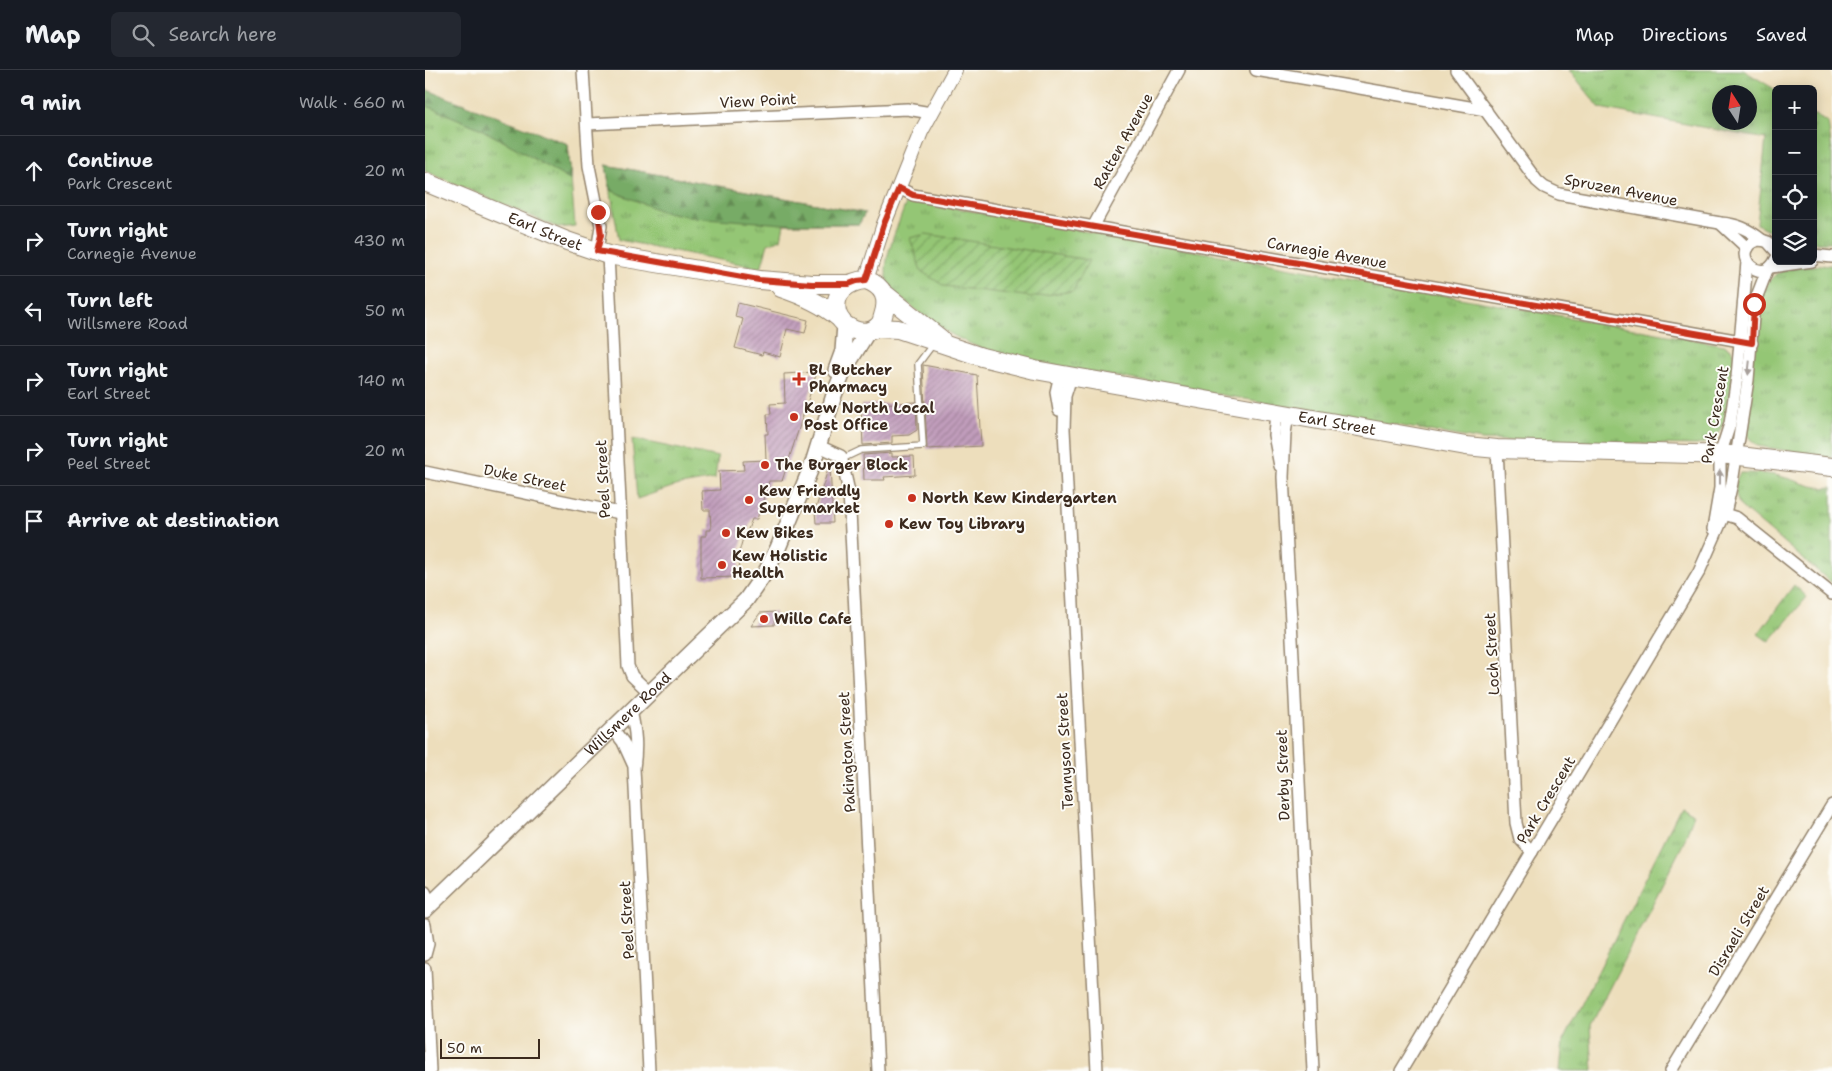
<!DOCTYPE html>
<html lang="en">
<head>
<meta charset="utf-8">
<style>
  body { margin:0; font-family:"Shantell Sans",sans-serif; background:#242831; color:#f1f3f6 }
  .controls { position:absolute; right:15px; top:15px; display:grid; overflow:hidden; border-radius:8px; box-shadow:0 2px 12px #0003 }
  .controls button { width:45px; height:45px; display:grid; place-items:center; padding:0; border:0; border-bottom:1px solid #363941; background:#171b24; color:#f1f3f6; font:25px sans-serif }
  .compass { position:absolute; left:1287px; top:15px; width:45px; height:45px; border-radius:50%; background:#171b24; box-shadow:0 2px 12px #0003; rotate:348deg }
  .scale { position:absolute; left:15px; bottom:12px; width:100px; box-sizing:border-box; padding-left:5px; border:2px solid #3b2a1e; border-top:0; font-size:14px; line-height:18px; white-space:nowrap; color:#3b2a1e; -webkit-text-stroke:4px #fdfcf7; paint-order:stroke }
  .stop { position:absolute; width:15px; height:15px; margin:-11px; border:4px solid #c8321e; border-radius:50%; background:#fff }
  .stop.end { background:#c8321e; border-color:#fff; box-shadow:0 1px 5px #0008 }
  .list { margin:0; padding:0; list-style:none }
  h2 { display:flex; justify-content:space-between; align-items:center; height:65px; margin:0; padding:0 20px; font-size:21px }
  h2 small { font-size:16px; font-weight:400; color:#9ea1a6 }
  .list li { display:grid; grid-template-columns:32px 1fr auto; gap:15px; align-items:center; box-sizing:border-box; height:70px; padding:0 20px; border-top:1px solid #363941 }
  .list b { display:block; font-size:19px; white-space:nowrap }
  .list p { margin:0; font-size:16px; white-space:nowrap; color:#9ea1a6 }
  .list em { font-size:16px; font-style:normal; color:#9ea1a6 }
  .icon { flex:none; width:28px; height:28px; fill:none; stroke:currentColor; stroke-width:2; stroke-linecap:round; stroke-linejoin:round }
  .map { position:relative; flex:none; width:1407px; height:1001px; overflow:hidden }
  header { display:flex; align-items:center; gap:30px; box-sizing:border-box; height:70px; padding:0 25px; background:#171b24; border-bottom:1px solid #363941 }
  header strong { font-size:24px }
  nav { display:flex; gap:28px; margin-inline-start:auto; font-size:18px }
  .search { width:350px; height:45px; background:#242831; display:flex; align-items:center; gap:12px; box-sizing:border-box; padding:0 18px; border-radius:8px; color:#9ea1a6; font-size:19px }
  main { display:flex }
  aside { flex:1; background:#171b24 }
  .map>svg:first-child { display:block }
</style>
</head>
<body>
<header>
<strong>Map</strong>
<div class="search"><svg class="icon" aria-label="search" viewBox="0 0 24 24"><circle cx="10" cy="10" r="6"/><path d="M15 15l6 6"/></svg>Search here</div>
<nav><a>Map</a><a>Directions</a><a>Saved</a></nav>
</header>
<main>
<aside>
<h2>9 min<small>Walk · 660 m</small></h2>
<ul class="list">
<li><svg class="icon" aria-label="ahead" viewBox="0 0 24 24"><path d="M12 20V5M6 11l6-6 6 6"/></svg><div><b>Continue</b><p>Park Crescent</p></div><em>20 m</em></li>
<li><svg class="icon" aria-label="right" viewBox="0 0 24 24"><path d="M7 20v-9h11M14 6l5 5-5 5"/></svg><div><b>Turn right</b><p>Carnegie Avenue</p></div><em>430 m</em></li>
<li><svg class="icon" aria-label="left" viewBox="0 0 24 24"><path d="M17 20v-9H6M10 6l-5 5 5 5"/></svg><div><b>Turn left</b><p>Willsmere Road</p></div><em>50 m</em></li>
<li><svg class="icon" aria-label="right" viewBox="0 0 24 24"><path d="M7 20v-9h11M14 6l5 5-5 5"/></svg><div><b>Turn right</b><p>Earl Street</p></div><em>140 m</em></li>
<li><svg class="icon" aria-label="right" viewBox="0 0 24 24"><path d="M7 20v-9h11M14 6l5 5-5 5"/></svg><div><b>Turn right</b><p>Peel Street</p></div><em>20 m</em></li>
<li><svg class="icon" aria-label="arrive" viewBox="0 0 24 24"><path d="M6 21V4h12l-3 4 3 4H6"/></svg><div><b>Arrive at destination</b></div></li>
</ul>
</aside>
<div class="map">
<svg width="1407" height="1001" viewBox="0 0 1407 1001">
  <defs>
    <pattern id="grass-tufts" width="24" height="20" patternUnits="userSpaceOnUse" patternTransform="scale(1.25)"><rect width="24" height="20" fill="#94c675"/><path d="M3 7l-1-3M5 7V3M7 7l1-3M15 17l-1-3M17 17v-4M19 17l1-3" fill="none" stroke="#7aa15f"/></pattern>
    <pattern id="forest-firs" width="22" height="20" patternUnits="userSpaceOnUse" patternTransform="scale(1.25)"><rect width="22" height="20" fill="#77ab66"/><path d="M5 1l3.5 6h-7zM16 11l3.5 6h-7z" fill="#638b53"/></pattern>
    <pattern id="garden-furrows" width="10" height="10" patternUnits="userSpaceOnUse" patternTransform="scale(1.25)"><rect width="10" height="10" fill="#94c675"/><path d="M-1 1l2-2M0 10L10 0M9 11l2-2" fill="none" stroke="#7aa15f"/></pattern>
    <pattern id="building-hatch" width="6" height="6" patternUnits="userSpaceOnUse" patternTransform="scale(1.25)"><rect width="6" height="6" fill="#c19dbc"/><path d="M-1 1l2-2M0 6l6-6M5 7l2-2" fill="none" stroke="#9e8098"/></pattern>
  </defs>
  <rect width="100%" height="100%" fill="#fdfcf7"/>
  <filter id="ink" filterUnits="userSpaceOnUse"><feTurbulence type="fractalNoise" baseFrequency=".02" numOctaves="2"/><feDisplacementMap in="SourceGraphic" scale="10" xChannelSelector="R" yChannelSelector="G"/><feConvolveMatrix kernelMatrix="1 2 1 2 8 2 1 2 1" color-interpolation-filters="sRGB"/></filter>
  <filter id="wash" filterUnits="userSpaceOnUse"><feTurbulence type="fractalNoise" baseFrequency=".0096" numOctaves="4" result="noise"/><feDisplacementMap in="SourceGraphic" scale="20" xChannelSelector="R" yChannelSelector="G"/><feGaussianBlur stdDeviation="1.12" result="paint"/><feColorMatrix in="noise" values="0 0 0 0 0 0 0 0 0 0 0 0 0 0 0 0 0 1.4 0 .05"/><feComposite in="paint" operator="in"/></filter>
  <g filter="url(#wash)">
    <rect width="100%" height="100%" fill="#eddebc"/>
    <g fill="url(#grass-tufts)" stroke="#68784a" fill-rule="evenodd">
      <path d="M1144 0H1318L1351 20V164L1332 154 1341 69 1175 38ZM1294 22H1324V52H1294Z"/>
      <polygon points="0,25 143,74 150,156 134,158 0,101"/>
      <polygon points="1388,44 1403,53 1407,81 1407,172 1388,172"/>
      <polygon points="181,95 440,143 434,154 359,154 356,169 343,174 336,198 194,170"/>
      <path d="M490 131 1299 275 1306 279 1310 286C1307 306 1305 354 1291 367 1286 372 1279 373 1272 375L1057 370 630 296C612 292 592 289 574 284 541 275 512 258 486 236 477 229 465 221 462 208 457 190 473 156 479 138L481 134Z"/>
      <polygon points="1407,195 1407,388 1333,376 1324,368 1320,356 1334,231 1344,211 1351,204 1360,200 1381,196"/>
      <polygon points="207,369 293,387 290,409 250,416 212,429"/>
      <path d="M1315 403C1328 403 1341 403 1354 406 1372 410 1388 420 1407 417V513L1315 436C1310 426 1308 412 1315 403Z"/>
      <polygon points="1369,515 1382,527 1344,572 1333,564"/>
      <polygon points="1256,737 1269,744 1258,774 1165,956 1168,1001 1135,1001 1138,971"/>
    </g>
    <g fill="url(#forest-firs)" stroke="#596a42">
      <polygon points="0,19 143,74 146,111 91,78 52,57 0,35"/>
      <polygon points="181,95 440,143 434,154 359,154 268,147 236,141 185,120"/>
    </g>
    <polygon fill="url(#garden-furrows)" stroke="#68784a" points="501,164 664,190 648,221 608,227 519,216 496,201 485,168"/>
    <g id="blocks">
      <g fill="url(#building-hatch)">
        <polygon points="313,233 383,250 380,263 362,259 355,287 338,282 337,285 310,278 318,249 310,247"/>
        <polygon points="498,295 552,305 556,376 502,379"/>
        <polygon points="392,302 357,411 344,411 332,449 327,449 320,467 318,468 312,490 315,490 313,507 276,508 276,466 281,466 281,460 286,460 285,440 278,440 277,421 295,420 294,401 319,400 318,391 341,390 340,364 343,364 342,344 346,344 345,334 360,333 359,304"/>
        <polygon points="491,332 492,360 484,365 467,366 467,373 438,375 436,335"/>
        <polygon points="467,383 467,387 489,386 490,405 459,407 460,410 439,410 438,385"/>
        <polygon points="404,396 405,396 408,453 391,453 390,441"/>
        <polygon points="350,542 349,555 326,556 335,543"/>
      </g>
    </g>
  </g>
  <g filter="url(#ink)">
    <use href="#blocks" fill-opacity="0" stroke="#94846d" stroke-width="1"/>
    <g fill="none" stroke-linecap="round" stroke-linejoin="round">
      <g stroke="#94846d" stroke-width="8">
        <polyline id="service" points="417,389 436,380 498,376 493,294 508,274"/>
      </g>
      <g stroke="#94846d" stroke-width="14">
        <g id="minor">
          <polyline points="158,0 164,96 176,156 172,181"/>
          <polyline points="831,0 1061,40"/>
          <path d="M1031 0 1112 111 1119 117 1134 124 1295 153C1312 154 1323 159 1337 170"/>
          <polyline points="162,54 482,39 506,43"/>
          <polyline points="474,118 488,125 1327,273"/>
          <polyline points="1295,153 1322,178"/>
          <polyline points="668,157 754,0"/>
          <path d="M1351 181 1343 172C1338 170 1333 169 1328 172 1305 185 1338 218 1351 189"/>
          <polyline points="183,185 203,596 207,606 225,623"/>
          <polyline points="1388,185 1407,187"/>
          <polyline points="1346,197 1387,191"/>
          <polyline points="646,307 640,326 639,359 672,1001"/>
          <polyline points="634,340 631,322 635,305"/>
          <polyline points="851,343 849,365 855,396"/>
          <polyline points="863,345 860,363 858,407 868,587 888,1001"/>
          <polyline points="394,376 416,386 424,422 453,1001"/>
          <polyline points="1072,379 1091,753 1095,769 1107,782"/>
          <polyline points="0,402 195,443"/>
          <polyline points="1293,442 1312,448 1407,524"/>
          <polyline points="1288,459 1295,418 1295,385 1305,354 1312,307 1322,192"/>
          <path d="M206 641C211 662 212 677 209 698L224 1001"/>
          <polyline points="188,659 198,672 208,694"/>
          <polyline points="0,822 6,834"/>
          <polyline points="0,855 3,874 0,885"/>
          <polyline points="0,899 5,1001"/>
          <polyline points="976,1001 1274,502 1300,443 1307,413 1323,310 1329,234 1342,200"/>
          <polyline points="1246,1001 1407,735"/>
        </g>
      </g>
      <g stroke="#94846d" stroke-width="16">
        <polyline id="tertiary" points="441,210 459,154 496,62 530,0"/>
      </g>
      <g stroke="#94846d" stroke-width="18">
        <g id="secondary">
          <polyline points="411,300 418,281 420,255"/>
          <path id="s1" d="M0 840 321 530 342 500 353 478 388 393 409 325 419 300 443 261"/>
        </g>
      </g>
      <g stroke="#94846d" stroke-width="20">
        <g id="primary">
          <path id="s2" d="M0 112 142 171 183 185 334 210 387 214H424"/>
          <path d="M441 210C459 216 464 229 458 246 457 250 456 254 453 256 440 269 416 258 412 242 408 223 423 211 441 210Z"/>
          <path d="M356 218C377 225 396 233 413 247"/>
          <polyline points="460,224 516,269"/>
          <path id="s3" d="M452 258 473 259 557 287 610 300 1041 376 1072 379 1306 385 1407 397"/>
        </g>
      </g>
      <use href="#service" stroke="#fff" stroke-width="5.5"/>
      <use href="#minor" stroke="#fff" stroke-width="11"/>
      <use href="#tertiary" stroke="#fff" stroke-width="14"/>
      <use href="#secondary" stroke="#fff" stroke-width="15"/>
      <use href="#primary" stroke="#fff" stroke-width="18"/>
    </g>
    <defs><path id="oneway-solid" d="M-6-.8H1V-3.2L6.5 0L1 3.2V.8H-6Z" transform="scale(1.25)"/></defs>
    <g fill="#a79f9a">
      <use href="#oneway-solid" transform="translate(1324 298) rotate(96)"/>
      <use href="#oneway-solid" transform="translate(1295 407) rotate(-90)"/>
    </g>
  </g>
  <g fill="none" stroke-linecap="round" stroke-linejoin="round" filter="url(#ink)">
    <polyline stroke="#c8321e" stroke-width="6" points="173,142 176,165 172,181 334,210 387,214 424,214 432,211 441,210 459,154 474,118 488,125 1327,273 1329,234"/>
  </g>
  <g fill="#c8321e" stroke="#fdfcf7" stroke-width="2">
    <path d="M371.5 301.5h5v5h5v5h-5v5h-5v-5h-5v-5h5z"/>
    <circle cx="369" cy="347" r="5"/>
    <circle cx="340" cy="395" r="5"/>
    <circle cx="487" cy="428" r="5"/>
    <circle cx="324" cy="430" r="5"/>
    <circle cx="464" cy="454" r="5"/>
    <circle cx="301" cy="463" r="5"/>
    <circle cx="297" cy="495" r="5"/>
    <circle cx="339" cy="549" r="5"/>
  </g>
  <g text-anchor="middle" stroke-width="4" stroke-linejoin="round" paint-order="stroke">
    <g font-size="15" fill="#3b2a1e" stroke="#fdfcf7">
      <text transform="translate(333 31) rotate(-3)" y="5">View Point</text>
      <text transform="translate(698 71) rotate(-61)" y="5">Ratten Avenue</text>
      <text transform="translate(1196 120) rotate(11)" y="5">Spruzen Avenue</text>
      <text dy="5" stroke="none"><textPath href="#s2" startOffset="130">Earl Street</textPath></text>
      <text transform="translate(902 183) rotate(10)" y="5">Carnegie Avenue</text>
      <text transform="translate(1290 345) rotate(-80)" y="5">Park Crescent</text>
      <text dy="5" stroke="none"><textPath href="#s3" startOffset="471">Earl Street</textPath></text>
      <text transform="translate(100 408) rotate(12)" y="5">Duke Street</text>
      <text transform="translate(178 409) rotate(-93)" y="5">Peel Street</text>
      <text transform="translate(1067 584) rotate(-93)" y="5">Loch Street</text>
      <text dy="5" stroke="none"><textPath href="#s1" startOffset="282">Willsmere Road</textPath></text>
      <text transform="translate(640 681) rotate(-93)" y="5">Tennyson Street</text>
      <text transform="translate(422 682) rotate(-93)" y="5">Pakington Street</text>
      <text transform="translate(858 705) rotate(-92)" y="5">Derby Street</text>
      <text transform="translate(1121 730) rotate(-59)" y="5">Park Crescent</text>
      <text transform="translate(202 850) rotate(-93)" y="5">Peel Street</text>
      <text transform="translate(1314 861) rotate(-59)" y="5">Disraeli Street</text>
    </g>
    <g font-size="15" font-weight="bold" fill="#3b2a1e" stroke="#fdfcf7" text-anchor="start">
      <text x="384" y="305">BL Butcher<tspan x="384" dy="17">Pharmacy</tspan></text>
      <text x="379" y="343">Kew North Local<tspan x="379" dy="17">Post Office</tspan></text>
      <text x="350" y="400">The Burger Block</text>
      <text x="334" y="426">Kew Friendly<tspan x="334" dy="17">Supermarket</tspan></text>
      <text x="497" y="433">North Kew Kindergarten</text>
      <text x="474" y="459">Kew Toy Library</text>
      <text x="311" y="468">Kew Bikes</text>
      <text x="307" y="491">Kew Holistic<tspan x="307" dy="17">Health</tspan></text>
      <text x="349" y="554">Willo Cafe</text>
    </g>
  </g>
</svg>
<div class="controls">
<button>+</button>
<button>−</button>
<button><svg class="icon" aria-label="locate" viewBox="0 0 24 24"><circle cx="12" cy="12" r="6"/><path d="M12 2v4M12 18v4M2 12h4M18 12h4"/></svg></button>
<button><svg class="icon" aria-label="layers" viewBox="0 0 24 24"><path d="M12 4l9 5-9 5-9-5zM3 14l9 5 9-5"/></svg></button>
</div>
<svg class="compass" viewBox="-18 -18 36 36"><path d="M0-13l5 13h-10z" fill="#e53935"/><path d="M0 13l5-13h-10z" fill="#9ea1a6"/></svg>
<div class="scale">50 m</div>
<div class="stop" style="left:1329px;top:234px"></div>
<div class="stop end" style="left:173px;top:142px"></div>
</div>
</main>
</body>
</html>
